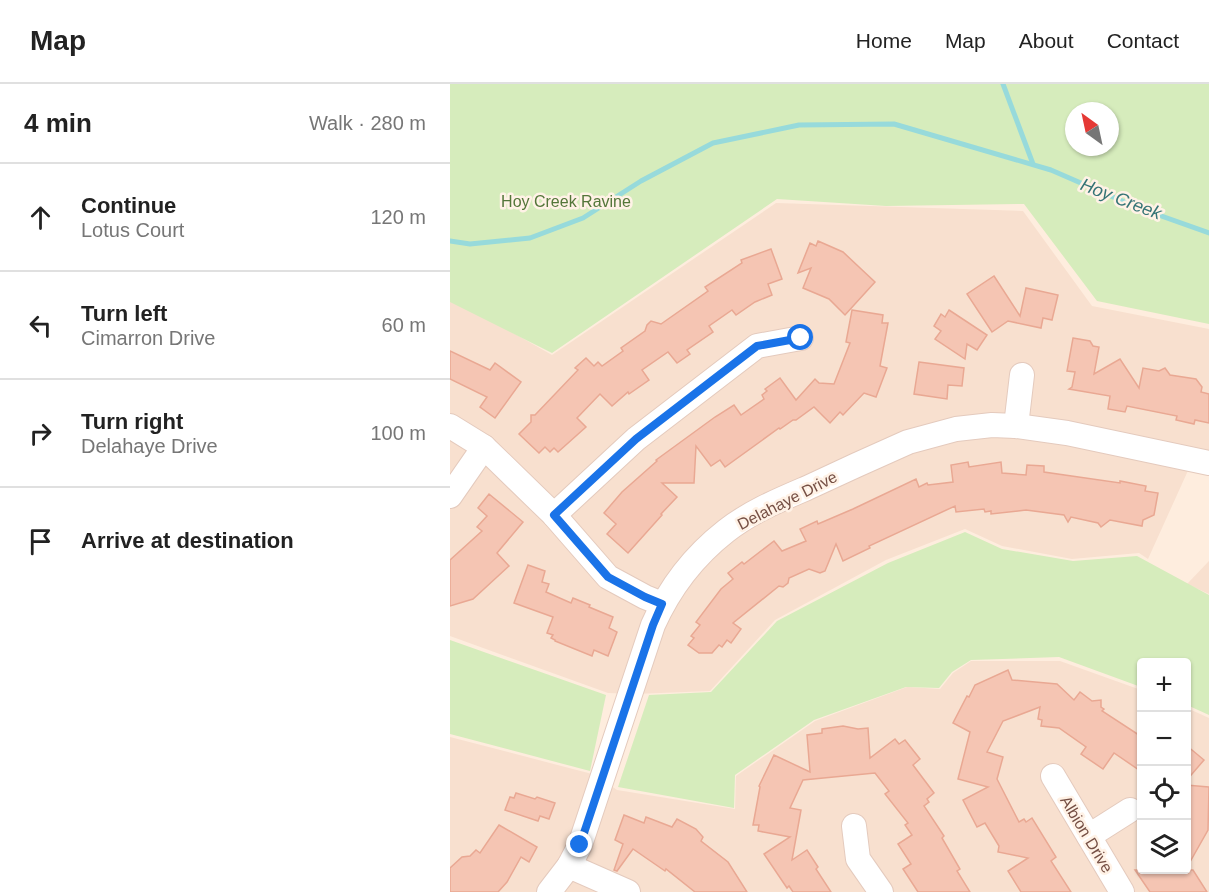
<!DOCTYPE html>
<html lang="en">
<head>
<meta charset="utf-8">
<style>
  body { margin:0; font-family:Helvetica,sans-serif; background:#f2f2f2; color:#222 }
  .controls { position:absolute; right:18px; bottom:18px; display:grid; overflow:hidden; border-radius:6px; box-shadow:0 2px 4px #0004 }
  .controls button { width:54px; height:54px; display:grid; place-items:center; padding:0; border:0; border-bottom:2px solid #e0e0e0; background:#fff; color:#222; font:30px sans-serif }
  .compass { position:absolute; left:615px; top:18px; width:54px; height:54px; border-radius:50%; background:#fff; box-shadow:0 2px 4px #0004; rotate:327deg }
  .stop { position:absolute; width:18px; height:18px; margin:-14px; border:4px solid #1a73e8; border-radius:50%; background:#fff }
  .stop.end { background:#1a73e8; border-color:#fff; box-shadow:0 2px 6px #0008 }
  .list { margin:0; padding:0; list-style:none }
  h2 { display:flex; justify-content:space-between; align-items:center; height:78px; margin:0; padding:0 24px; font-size:26px }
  h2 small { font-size:20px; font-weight:400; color:#767676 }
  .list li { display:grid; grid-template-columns:39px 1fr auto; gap:18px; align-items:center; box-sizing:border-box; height:108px; padding:0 24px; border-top:2px solid #e0e0e0 }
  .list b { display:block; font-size:22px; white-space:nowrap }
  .list p { margin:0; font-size:20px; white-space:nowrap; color:#767676 }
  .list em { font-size:20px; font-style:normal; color:#767676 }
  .icon { flex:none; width:33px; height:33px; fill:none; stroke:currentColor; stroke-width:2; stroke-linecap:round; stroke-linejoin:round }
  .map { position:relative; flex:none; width:759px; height:808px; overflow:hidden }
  header { display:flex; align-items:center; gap:36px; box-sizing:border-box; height:84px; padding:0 30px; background:#fff; border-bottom:2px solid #e0e0e0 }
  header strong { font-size:28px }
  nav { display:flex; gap:33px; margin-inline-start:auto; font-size:21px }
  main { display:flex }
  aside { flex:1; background:#fff }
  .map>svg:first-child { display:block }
</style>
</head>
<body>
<header>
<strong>Map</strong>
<nav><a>Home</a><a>Map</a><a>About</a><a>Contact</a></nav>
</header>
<main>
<aside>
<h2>4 min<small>Walk · 280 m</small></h2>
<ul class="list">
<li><svg class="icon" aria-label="ahead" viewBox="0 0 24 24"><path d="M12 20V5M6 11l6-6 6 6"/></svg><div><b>Continue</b><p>Lotus Court</p></div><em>120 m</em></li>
<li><svg class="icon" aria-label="left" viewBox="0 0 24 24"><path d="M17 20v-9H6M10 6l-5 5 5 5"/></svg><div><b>Turn left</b><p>Cimarron Drive</p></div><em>60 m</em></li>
<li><svg class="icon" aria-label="right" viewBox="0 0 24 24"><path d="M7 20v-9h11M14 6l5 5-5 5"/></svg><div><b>Turn right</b><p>Delahaye Drive</p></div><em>100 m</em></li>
<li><svg class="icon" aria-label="arrive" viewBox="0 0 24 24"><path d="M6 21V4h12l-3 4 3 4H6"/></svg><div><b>Arrive at destination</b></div></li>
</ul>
</aside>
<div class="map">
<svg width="759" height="808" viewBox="0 0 759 808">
  <rect width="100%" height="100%" fill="#feedde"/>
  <g fill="#f8e0cf">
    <polygon points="326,119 573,127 642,222 759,245 759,384 741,380 698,475 689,469 622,475 552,462 515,445 436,476 325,536 260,607 185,610 158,609 0,552 0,213 102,271"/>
    <polygon points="759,477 759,510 737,500"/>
    <polygon points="521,577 610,577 691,606 692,786 736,786 737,624 759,634 759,808 0,808 0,653 146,691 167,706 285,725 286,692 365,637 457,603 490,605 503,589"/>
  </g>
  <g fill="#d6ecbc" fill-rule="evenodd">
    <path d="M0 0H759V240L647 217 574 120 436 122 327 115 102 269 0 218ZM624 27H660V63H624Z"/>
    <polygon points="515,448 552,465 623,477 687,472 759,511 759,631 737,621 736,578 692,578 691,603 609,573 521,576 502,588 489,604 456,603 364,636 285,691 284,724 168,703 199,611 261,608 327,537 438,479"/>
    <polygon points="0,556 156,611 140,687 0,650"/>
  </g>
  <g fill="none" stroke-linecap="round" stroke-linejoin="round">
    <g stroke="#97dadb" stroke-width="5">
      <polyline points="553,0 583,80"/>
      <polyline points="0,157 20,160 80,154 133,134 191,97 263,59 349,41 444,40 601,86 686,123 759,149"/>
    </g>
  </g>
  <g fill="#f5c5b3" stroke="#e9a893" stroke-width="1.5">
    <polygon points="368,157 393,168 425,198 395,231 379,215 353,204 361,184 348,189 360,159 366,162"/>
    <polygon points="321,165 332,195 318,200 322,211 305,218 286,231 282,226 259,242 263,248 237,266 240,270 227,279 218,268 192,286 199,296 179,310 178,308 162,322 150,310 127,334 136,343 108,368 104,364 100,368 95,363 89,369 69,350 81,338 81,331 85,331 128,286 125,284 136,274 144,282 148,278 152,282 173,267 171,264 195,247 197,241 201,237 211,240 258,207 255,203 292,179 291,176"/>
    <polygon points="544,192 570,232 576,204 608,211 602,236 593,234 591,244 558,237 542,248 517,210"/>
    <polygon points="402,226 433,231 432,239 438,239 430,282 437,284 426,313 414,309 393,331 390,328 380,339 364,323 346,336 343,336 330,345 329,344 275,383 270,376 261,382 246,362 244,399 212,399 227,413 211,430 212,431 178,469 157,450 166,440 154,429 172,408 207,377 206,376 265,333 284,321 291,331 314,315 312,311 317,307 315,305 330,294 346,316 365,295 369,299 384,300 400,259 396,258"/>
    <polygon points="499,226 537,251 527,266 517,260 515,275 485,255 491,247 484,242 491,230 495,233"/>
    <polygon points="623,254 640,257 643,262 649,263 644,290 670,275 689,304 693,284 709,287 715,284 720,291 746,295 752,303 751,308 759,310 759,339 745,336 744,340 726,336 727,332 677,322 675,328 658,325 660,312 619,305 622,303 625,288 617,287"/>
    <polygon points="0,267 40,286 45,279 71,298 45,334 30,323 37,313 0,295"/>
    <polygon points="469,278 514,284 512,302 498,301 497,315 464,310"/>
    <polygon points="518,378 519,383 551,378 552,389 576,391 577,381 594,382 594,388 670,399 670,397 696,402 695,407 708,409 704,431 693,436 692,442 660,436 651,443 648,439 621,433 618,438 614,431 576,426 541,430 541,427 535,428 534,425 506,428 505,422 419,462 420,464 393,477 386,460 375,487 370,489 359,485 339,494 338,499 333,503 329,502 283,539 291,545 281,559 277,556 272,563 269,561 262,569 249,569 238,561 244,554 241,552 250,541 246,538 271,505 283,495 278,489 292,478 294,480 324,457 332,467 356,457 350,445 367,437 368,440 403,425 466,395 469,403 477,399 478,401 503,398 501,381"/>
    <polygon points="39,410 73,438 47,469 59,482 23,515 0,522 0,476 32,447 27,443 37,432 28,424"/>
    <polygon points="78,481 95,487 92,498 99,500 96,508 121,519 123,514 140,521 139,523 163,533 159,544 167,548 158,572 144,566 142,572 105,557 105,556 101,554 103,551 97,549 103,533 64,519"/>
    <polygon points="558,586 562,596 607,600 624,616 630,608 642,617 651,616 651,623 654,625 652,627 692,653 692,688 664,669 653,685 631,670 636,663 609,644 591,642 592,636 588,635 590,623 553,637 537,668 553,673 547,695 569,738 574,735 576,738 582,734 606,773 601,777 621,808 571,808 558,787 578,774 548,768 549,762 535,739 527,743 513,716 538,703 508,695 520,648 503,639 517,612 519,613 525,601"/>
    <polygon points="393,642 408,645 418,644 420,674 445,655 449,660 455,656 470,675 463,681 484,709 477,715 479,718 474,722 494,752 492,754 510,785 507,787 520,808 468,808 453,785 461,780 448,760 462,751 455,741 458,739 435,710 439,707 425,689 353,696 340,724 351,726 342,776 357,766 368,783 366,785 381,808 343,808 339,802 337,804 314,770 340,753 308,747 309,741 303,741 310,703 309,702 324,671 360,688 357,651 372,649 372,645"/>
    <polygon points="736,661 754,676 736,697"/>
    <polygon points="736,701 759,703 758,746 736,785"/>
    <polygon points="66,709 85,715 87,713 105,719 99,735 90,732 88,737 55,726 60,713 64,714"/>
    <polygon points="174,731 194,739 196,733 222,743 227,735 246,745 253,753 251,757 278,778 297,808 245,808 216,785 215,787 183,765 167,787 164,786 173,760 165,756"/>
    <polygon points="49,741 87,763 79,778 71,773 57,798 48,808 0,808 0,784 12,773 20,772 26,766 30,769"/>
    <polygon points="685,786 743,786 757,808 700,808"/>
  </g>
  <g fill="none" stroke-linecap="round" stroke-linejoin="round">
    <g stroke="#e4cabd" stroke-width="26">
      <g id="minor">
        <polyline points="0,342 34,363 104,431 158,493 195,513 212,520"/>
        <polyline points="566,342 572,291"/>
        <polyline points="0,412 34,363"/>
        <polyline points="104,431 186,355 307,262 351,254"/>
        <polyline points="603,692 672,808"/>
        <polyline points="404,742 408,775 431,808"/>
        <polyline points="639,752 680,726"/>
        <polyline points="119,782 178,808"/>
        <path d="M99 808 119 782 130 761 203 541C219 505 244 472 276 447 300 428 329 416 357 404 391 388 424 373 458 358L506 345 542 341 566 342 617 349 759 379"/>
      </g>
    </g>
    <use href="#minor" stroke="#fff" stroke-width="24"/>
  </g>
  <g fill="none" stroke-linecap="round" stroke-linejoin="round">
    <polyline stroke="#1a73e8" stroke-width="8" points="130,761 203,541 212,520 195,513 158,493 104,431 186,355 307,262 351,254"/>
  </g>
  <g text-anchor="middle" stroke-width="5" stroke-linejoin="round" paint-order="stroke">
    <g font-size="16" fill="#537639" stroke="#fff2e6">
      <text x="116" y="123">Hoy Creek Ravine</text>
    </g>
    <g font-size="16" fill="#754f44" stroke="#fff2e6">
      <text transform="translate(337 416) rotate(-27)" y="6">Delahaye Drive</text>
      <text transform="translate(637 750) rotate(59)" y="6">Albion Drive</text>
    </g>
    <g font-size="18" font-style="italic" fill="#357476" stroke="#fff2e6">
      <text transform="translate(671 115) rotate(21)" y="6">Hoy Creek</text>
    </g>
  </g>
</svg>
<div class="controls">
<button>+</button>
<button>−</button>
<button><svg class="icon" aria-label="locate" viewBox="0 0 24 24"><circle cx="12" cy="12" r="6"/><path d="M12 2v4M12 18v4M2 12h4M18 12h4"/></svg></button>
<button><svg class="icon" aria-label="layers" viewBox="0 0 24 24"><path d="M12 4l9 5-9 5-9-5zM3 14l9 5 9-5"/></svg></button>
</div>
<svg class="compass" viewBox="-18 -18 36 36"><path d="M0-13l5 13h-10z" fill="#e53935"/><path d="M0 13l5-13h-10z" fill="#767676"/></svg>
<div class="stop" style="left:351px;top:254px"></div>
<div class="stop end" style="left:130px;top:761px"></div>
</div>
</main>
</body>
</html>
